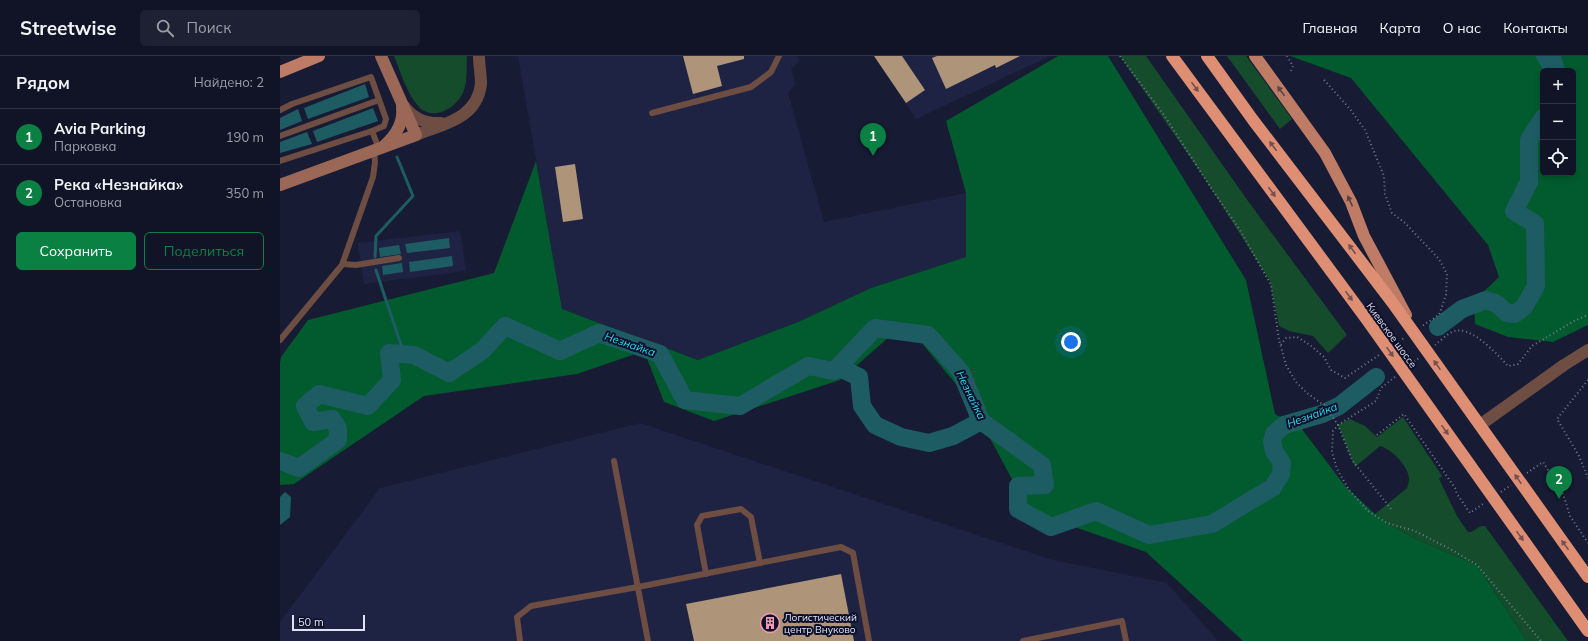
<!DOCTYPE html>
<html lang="ru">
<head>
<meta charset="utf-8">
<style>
  body { margin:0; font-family:Mulish,sans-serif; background:#1e2133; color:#f1f3f6 }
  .controls { position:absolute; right:12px; top:12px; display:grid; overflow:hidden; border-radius:6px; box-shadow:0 2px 6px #0003 }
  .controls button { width:36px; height:36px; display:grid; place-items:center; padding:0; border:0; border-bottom:1px solid #303344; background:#111427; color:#f1f3f6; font:20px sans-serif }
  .scale { position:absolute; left:12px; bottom:10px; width:73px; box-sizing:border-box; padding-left:4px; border:2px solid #dfe3f4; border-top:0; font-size:11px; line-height:14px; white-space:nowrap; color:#dfe3f4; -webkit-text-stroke:3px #0f112a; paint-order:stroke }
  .you { position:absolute; left:791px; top:286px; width:14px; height:14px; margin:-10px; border:3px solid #fff; border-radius:50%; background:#1a73e8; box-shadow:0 0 0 6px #1a73e833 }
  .badge { display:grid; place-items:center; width:26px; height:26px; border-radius:50%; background:#0b8043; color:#fff; font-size:13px; font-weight:700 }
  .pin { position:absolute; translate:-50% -33px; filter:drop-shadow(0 1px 2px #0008) }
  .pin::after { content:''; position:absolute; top:21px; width:14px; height:12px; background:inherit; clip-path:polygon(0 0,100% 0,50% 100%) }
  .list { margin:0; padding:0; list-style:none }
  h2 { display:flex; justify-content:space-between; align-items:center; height:52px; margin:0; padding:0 16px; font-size:17px }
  h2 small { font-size:13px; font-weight:400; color:#9c9ea7 }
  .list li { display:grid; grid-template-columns:26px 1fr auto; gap:12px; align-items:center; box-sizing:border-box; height:56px; padding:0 16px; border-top:1px solid #303344 }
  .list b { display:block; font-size:15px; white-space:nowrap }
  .list p { margin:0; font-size:13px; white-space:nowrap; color:#9c9ea7 }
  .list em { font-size:13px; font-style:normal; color:#9c9ea7 }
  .actions { display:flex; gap:8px; padding:12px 16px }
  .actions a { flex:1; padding:9px 0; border:1px solid #0b8043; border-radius:6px; text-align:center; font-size:14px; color:#0b8043 }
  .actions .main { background:#0b8043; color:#fff }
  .icon { flex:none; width:22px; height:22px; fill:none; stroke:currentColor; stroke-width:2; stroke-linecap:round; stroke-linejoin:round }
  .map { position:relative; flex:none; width:1308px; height:585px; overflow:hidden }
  header { display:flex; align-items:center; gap:24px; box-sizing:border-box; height:56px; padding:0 20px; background:#111427; border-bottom:1px solid #303344 }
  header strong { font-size:19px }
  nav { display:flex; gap:22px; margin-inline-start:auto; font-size:14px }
  .search { width:280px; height:36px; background:#1e2133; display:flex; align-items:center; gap:10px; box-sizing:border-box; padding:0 14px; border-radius:6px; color:#9c9ea7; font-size:15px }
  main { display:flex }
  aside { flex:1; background:#111427 }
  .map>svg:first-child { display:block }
</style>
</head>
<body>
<header>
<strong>Streetwise</strong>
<div class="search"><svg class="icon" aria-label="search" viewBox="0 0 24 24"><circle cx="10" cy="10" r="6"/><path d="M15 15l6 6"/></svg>Поиск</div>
<nav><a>Главная</a><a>Карта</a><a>О нас</a><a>Контакты</a></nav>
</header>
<main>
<aside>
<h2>Рядом<small>Найдено: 2</small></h2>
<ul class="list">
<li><span class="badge">1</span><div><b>Avia Parking</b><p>Парковка</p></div><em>190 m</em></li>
<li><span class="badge">2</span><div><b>Река «Незнайка»</b><p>Остановка</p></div><em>350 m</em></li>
</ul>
<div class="actions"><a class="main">Сохранить</a><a>Поделиться</a></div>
</aside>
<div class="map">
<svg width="1308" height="585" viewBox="0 0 1308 585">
  <rect width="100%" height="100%" fill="#171b34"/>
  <g fill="#1f2343">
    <polygon points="238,0 518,0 519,6 511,12 515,28 508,37 544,166 686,137 686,201 591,232 518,266 418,304 282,253"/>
    <polygon points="594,0 770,0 636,63"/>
    <polygon points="180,175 186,215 84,228 78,187"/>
    <polygon points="360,367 773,504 887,527 938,585 0,585 0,566 100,432"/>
  </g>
  <g fill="#154c2b">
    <path d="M114 0H187C186 11 188 23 184 34 179 50 155 66 140 52 127 39 121 17 114 0Z"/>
    <polygon points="840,0 866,0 968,145 1067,279 1048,297 1033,280 1009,275 999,270 990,225 925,123"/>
    <polygon points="947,0 966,0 1012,63 1000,73"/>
    <path d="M1123 361 1162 420 1159 423 1177 460 1188 476H1191L1201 470H1205L1288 585H1247L1197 509 1136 483 1110 469 1095 458 1127 432C1128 429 1129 426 1129 423 1129 410 1111 393 1100 390L1075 411 1058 369 1070 363 1085 370 1097 381Z"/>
  </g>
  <g fill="#015b2e" fill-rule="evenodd">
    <polygon points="778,0 828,0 966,224 995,358 1021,372 1065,430 1095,458 1110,469 1136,483 1197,509 1247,585 963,585 866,496 749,455 690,345 625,267 560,324 434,365 384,346 364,295 297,318 144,340 14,428 0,429 0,307 1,301 28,264 214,217 256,105 282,253 418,304 518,266 591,232 686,201 686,137 666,65"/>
    <path d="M1010 0H1308V269L1273 286 1228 281 1195 268 1194 245 1219 221 1208 189 1071 22ZM1263 15H1293V117H1263Z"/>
  </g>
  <g fill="#1e5c64">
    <polygon points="1255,0 1281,0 1285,13 1282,15 1264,15"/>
    <polygon points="85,28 89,41 28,63 24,52"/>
    <polygon points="93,52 98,65 37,86 33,75"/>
    <polygon points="18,53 22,65 0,74 0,62"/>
    <polygon points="27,76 32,88 0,97 0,86"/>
    <polygon points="169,182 170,192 127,197 125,188"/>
    <polygon points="119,189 121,198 100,201 99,192"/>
    <polygon points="172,200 173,210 130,216 129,206"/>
    <polygon points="122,207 123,216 103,219 102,210"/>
    <polygon points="5,436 11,441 10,461 0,469 0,441"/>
  </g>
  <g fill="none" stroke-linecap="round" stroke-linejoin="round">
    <g stroke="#1e5c64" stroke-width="3">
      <polyline points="95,201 96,180 133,140 117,101"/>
      <path d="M96 214C105 242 115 270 124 298"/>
    </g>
    <g stroke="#1e5c64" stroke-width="18">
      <polyline points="1158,271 1182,253 1206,244 1217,248 1227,257 1235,258 1244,251 1256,230 1255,168 1234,155 1249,126 1249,84 1263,62"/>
      <polyline points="558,311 579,321 582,350 595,369 621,381 649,387 673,380 701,365"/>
      <polyline points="0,405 19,412 58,384 58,373 52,363 33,366 25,350 39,338 88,350 112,324 109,297 134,299 169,317 202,295 225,270 280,295 319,277 380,298 405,344 460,350 528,310 554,315 595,272 648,279 681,316 701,365 762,409 765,429 738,430 738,453 771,471 816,455 869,479 932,468 993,431 1001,418 1002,407 994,395 992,386 994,378 1004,369 1042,358 1059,350 1096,321"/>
    </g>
  </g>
  <g fill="#ae9479">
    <polygon points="403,0 464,0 464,3 437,10 442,30 413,38"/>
    <polygon points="594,0 622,0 645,34 626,47"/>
    <polygon points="657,0 740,0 716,12 715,9 666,33 652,2"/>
    <polygon points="295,108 303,163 283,166 275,111"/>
    <polygon points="561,518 574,585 414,585 406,548"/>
  </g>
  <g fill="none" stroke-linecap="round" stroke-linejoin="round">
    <g stroke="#75798e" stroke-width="2" stroke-dasharray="1 3" stroke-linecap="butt">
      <polyline points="840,0 884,59 933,135 960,174 991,229 999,284 1006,309 1016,326 1027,337 1045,350 1058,369 1053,375 1052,396 1057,413 1069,434 1088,455 1107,467 1135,475 1172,494 1197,509 1261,585"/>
      <polyline points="1007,0 1013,10 1011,15"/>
      <polyline points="1044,24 1070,53 1085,74 1104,120 1105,138 1112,157 1125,167 1159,203 1167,218 1166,239 1159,259 1142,270"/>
      <polyline points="1116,288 1125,281"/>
      <polyline points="1001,289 1006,282 1017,281 1030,289 1044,301 1051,314 1065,322 1099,299"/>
      <path d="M1155 289C1160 285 1166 279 1172 276 1189 267 1217 298 1228 310L1238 308 1252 290 1294 265 1308 259"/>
      <polyline points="1131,308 1139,302"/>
      <polyline points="1308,324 1277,363 1299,400 1308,422"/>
      <polyline points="1097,379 1124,358 1175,432 1177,438 1190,457 1204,447"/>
      <polyline points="1247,417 1263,406 1283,438 1290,460 1308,487"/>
      <polyline points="1221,436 1231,429"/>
      <polyline points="1111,453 1072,404 1058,369 1096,345 1101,332 1115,321"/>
    </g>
    <g stroke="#6e4d42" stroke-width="6">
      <polyline points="0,54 12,48 91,21 106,63 104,70 92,75"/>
      <polyline points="372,57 471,31 491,16 499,0"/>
      <polyline points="0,80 99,44"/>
      <polyline points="0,105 92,75 99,93"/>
      <polyline points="63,208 76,209 119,202"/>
      <polyline points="0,284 62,209 93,121 95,106 94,95"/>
      <polyline points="334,405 368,585"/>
      <polyline points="426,518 417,469 422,460 461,453 471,461 480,507"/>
      <polyline points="240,585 237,561 251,550 358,531 561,491 573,497 589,585"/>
      <polyline points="743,585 842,565 846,585"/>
    </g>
    <g stroke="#6e4d42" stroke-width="12">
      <path d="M124 50C133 62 146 68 161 67"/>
      <path d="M136 79C163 68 197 63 201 28 201 19 199 9 199 0"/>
      <polyline points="1200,369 1284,309 1308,294"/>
    </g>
    <g stroke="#9b6756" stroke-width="12">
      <path d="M105 89C116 79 124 66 122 51"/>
      <polyline points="0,129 136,79 101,0"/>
    </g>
    <g stroke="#be7b65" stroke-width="12">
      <polyline points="975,0 1045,97 1071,146 1084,180 1126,259"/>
      <polyline points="0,16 39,0"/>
    </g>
    <g stroke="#de8e73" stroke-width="12">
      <polyline points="892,0 1087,264 1308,575"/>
      <polyline points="927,0 973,64 1112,246 1308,521"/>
    </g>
  </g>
  <defs><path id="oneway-solid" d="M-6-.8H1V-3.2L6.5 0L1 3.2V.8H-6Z"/></defs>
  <g fill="#76504e">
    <use href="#oneway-solid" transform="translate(915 31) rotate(54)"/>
    <use href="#oneway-solid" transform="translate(993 90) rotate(-127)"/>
    <use href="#oneway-solid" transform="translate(992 136) rotate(54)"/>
    <use href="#oneway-solid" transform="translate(1072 193) rotate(-127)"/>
    <use href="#oneway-solid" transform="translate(1069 240) rotate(54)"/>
    <use href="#oneway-solid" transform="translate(1110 296) rotate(55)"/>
    <use href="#oneway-solid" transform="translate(1157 309) rotate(-125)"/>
    <use href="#oneway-solid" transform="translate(1165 374) rotate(54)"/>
    <use href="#oneway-solid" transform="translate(1238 423) rotate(-125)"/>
    <use href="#oneway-solid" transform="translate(1240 480) rotate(54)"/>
    <use href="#oneway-solid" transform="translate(1285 489) rotate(-126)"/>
  </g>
  <g fill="#5e4145">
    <use href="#oneway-solid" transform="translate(1001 35) rotate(-126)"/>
    <use href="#oneway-solid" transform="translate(1070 145) rotate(-115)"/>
  </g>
  <defs>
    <g id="building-ring" transform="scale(1)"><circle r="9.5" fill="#0f112a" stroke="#f19ab3" stroke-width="1.5"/><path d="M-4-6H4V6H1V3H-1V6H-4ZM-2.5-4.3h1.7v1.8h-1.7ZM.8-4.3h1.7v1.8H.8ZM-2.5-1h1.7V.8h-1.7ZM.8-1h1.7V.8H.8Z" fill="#f19ab3"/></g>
  </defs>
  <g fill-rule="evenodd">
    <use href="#building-ring" x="490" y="567"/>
  </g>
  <g text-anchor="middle" stroke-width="4" stroke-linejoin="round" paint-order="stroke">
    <g font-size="10" fill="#dfe3f4" stroke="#0f112a">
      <text transform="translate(1112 279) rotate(54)" y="4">Киевское шоссе</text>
    </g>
    <g font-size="10" fill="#dfe3f4" stroke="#0f112a" text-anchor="start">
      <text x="504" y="565">Логистический<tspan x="504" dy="12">центр Внуково</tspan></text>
    </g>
    <g font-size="11" font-style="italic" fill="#24dcf0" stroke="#0f112a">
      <text transform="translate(350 288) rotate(19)" y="4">Незнайка</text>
      <text transform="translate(691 339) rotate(64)" y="4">Незнайка</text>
      <text transform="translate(1032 359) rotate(-20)" y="4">Незнайка</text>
    </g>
  </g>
</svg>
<div class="controls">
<button>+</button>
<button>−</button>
<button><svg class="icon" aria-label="locate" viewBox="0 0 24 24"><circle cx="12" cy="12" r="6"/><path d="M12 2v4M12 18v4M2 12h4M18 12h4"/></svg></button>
</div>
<div class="scale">50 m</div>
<div class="you"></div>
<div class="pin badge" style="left:593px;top:100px">1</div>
<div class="pin badge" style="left:1279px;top:443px">2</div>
</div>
</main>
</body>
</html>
